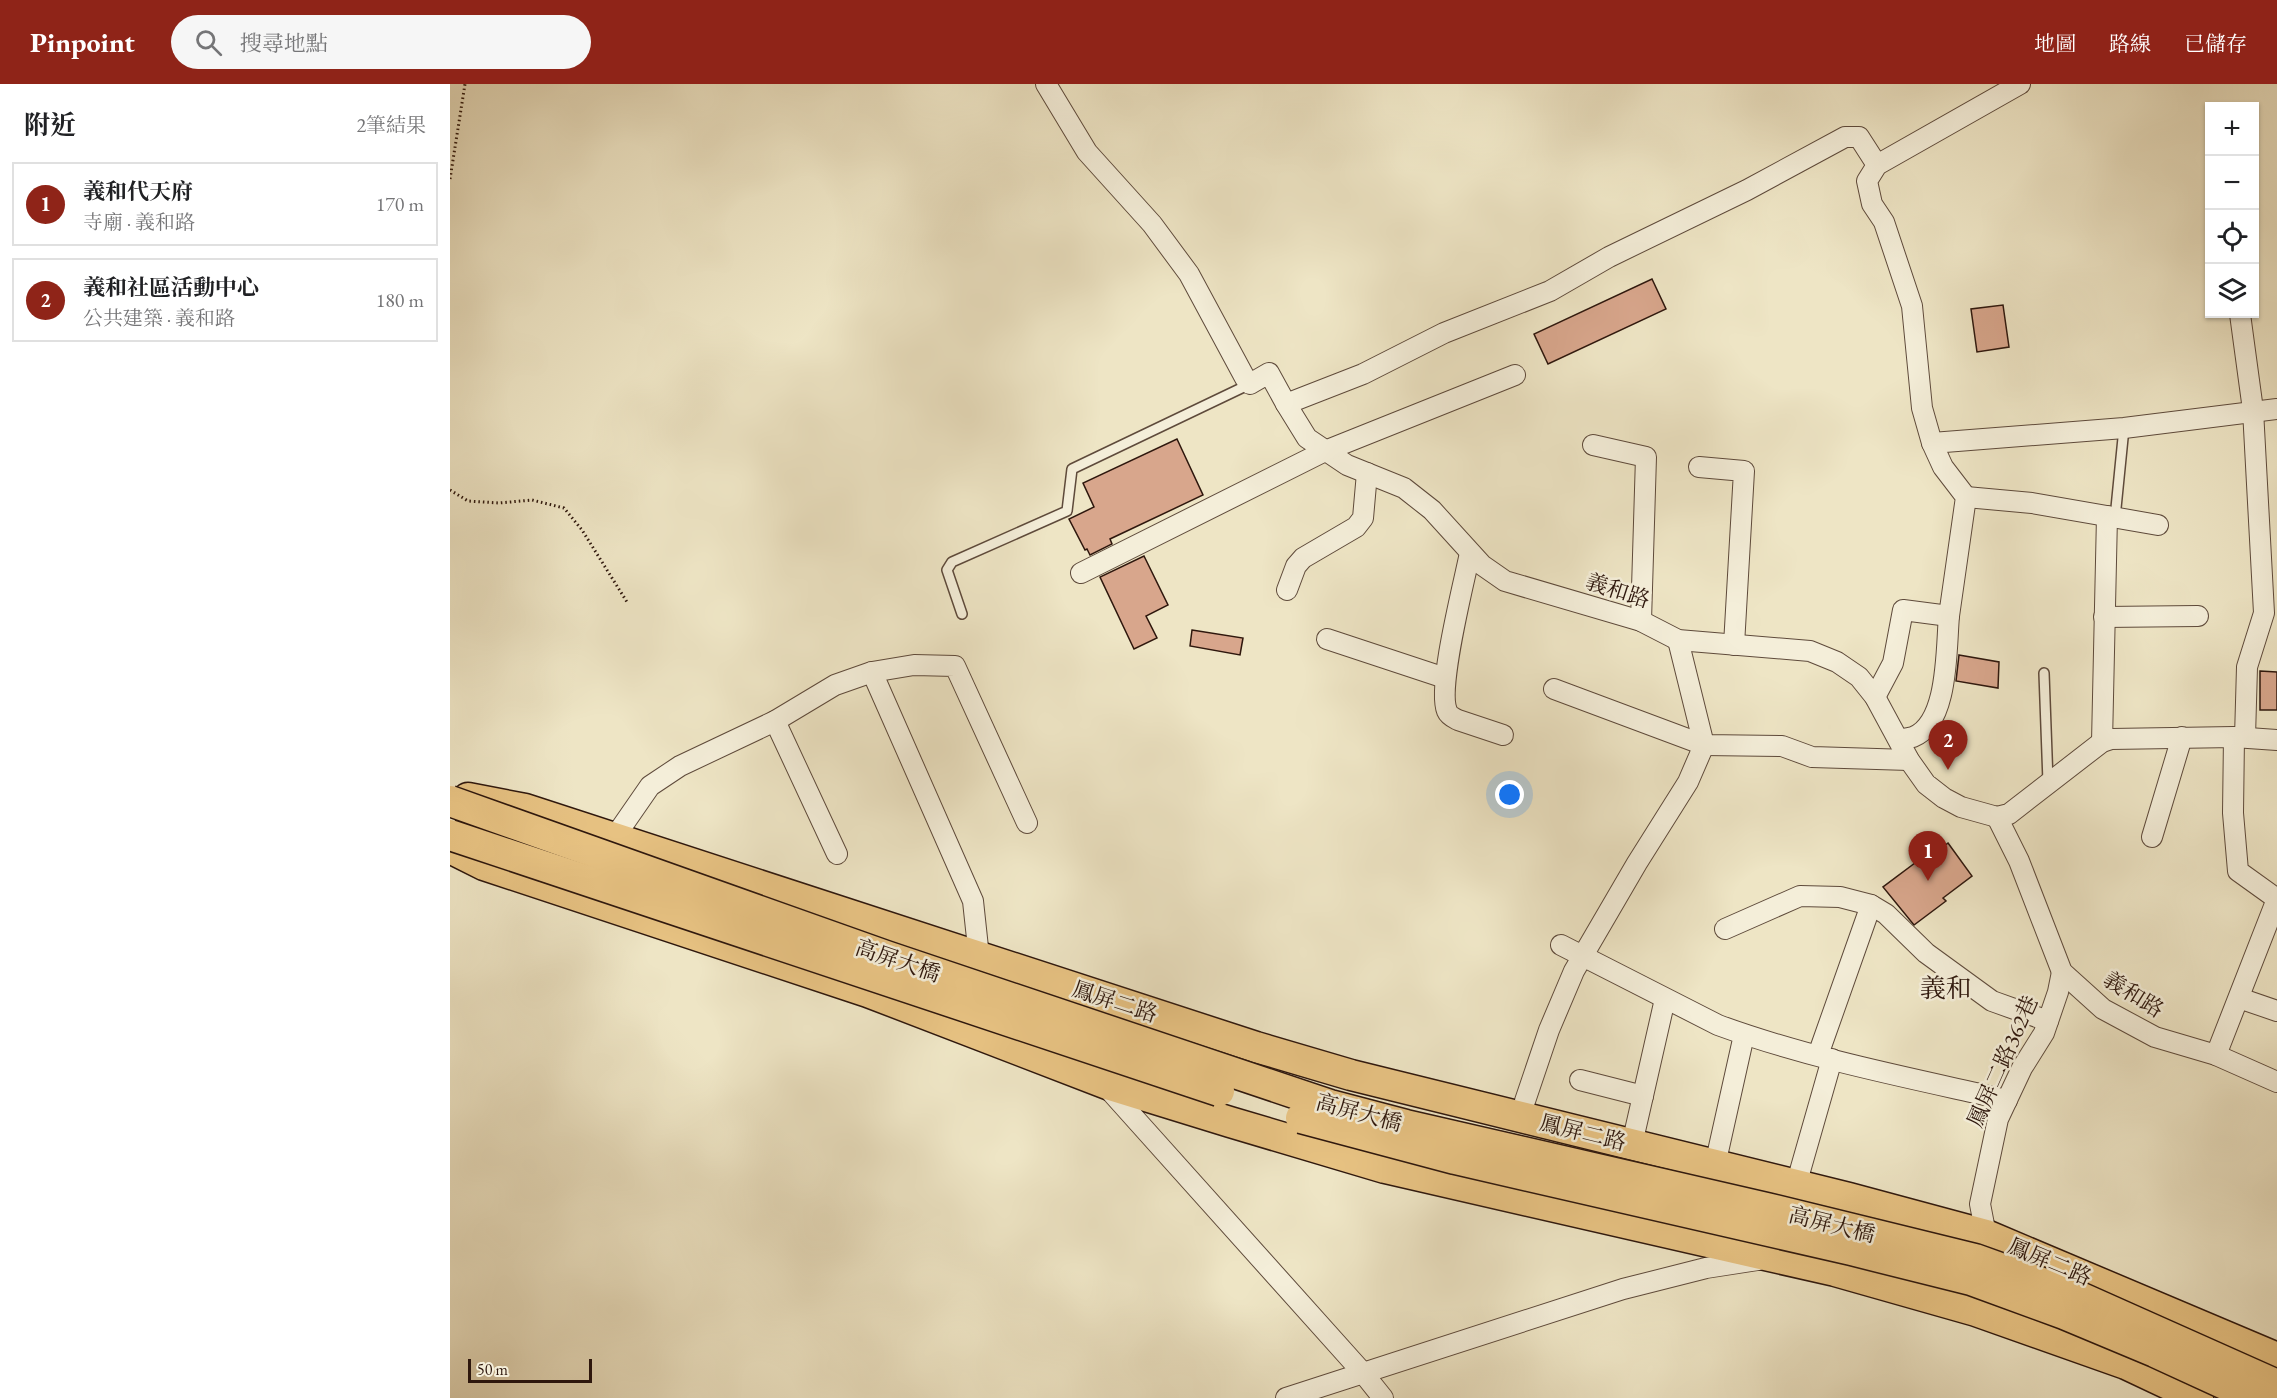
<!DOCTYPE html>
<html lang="zh-TW">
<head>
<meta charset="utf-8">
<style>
  body { margin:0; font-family:"EB Garamond","Noto Serif TC",serif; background:#f6f6f6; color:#202124 }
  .controls { position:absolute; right:18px; top:18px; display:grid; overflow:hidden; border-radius:0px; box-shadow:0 2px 4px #0004 }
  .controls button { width:54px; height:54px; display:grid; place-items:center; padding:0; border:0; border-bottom:2px solid #e0e0e0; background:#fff; color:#202124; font:30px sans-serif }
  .scale { position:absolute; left:18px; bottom:15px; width:124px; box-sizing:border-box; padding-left:6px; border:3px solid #2e170d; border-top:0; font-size:16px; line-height:21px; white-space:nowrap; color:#2e170d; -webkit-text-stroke:4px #f4eed9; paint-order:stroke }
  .you { position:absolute; left:1060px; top:711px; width:21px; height:21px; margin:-15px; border:4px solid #fff; border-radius:50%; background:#1a73e8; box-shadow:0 0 0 9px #1a73e833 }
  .badge { display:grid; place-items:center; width:39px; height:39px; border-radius:50%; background:#8f2418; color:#fff; font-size:20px; font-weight:700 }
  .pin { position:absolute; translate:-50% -50px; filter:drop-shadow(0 2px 3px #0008) }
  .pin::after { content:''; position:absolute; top:32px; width:21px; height:18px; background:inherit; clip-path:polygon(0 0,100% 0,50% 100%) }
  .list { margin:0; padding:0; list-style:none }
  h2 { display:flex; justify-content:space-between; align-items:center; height:78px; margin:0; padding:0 24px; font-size:26px }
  h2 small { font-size:20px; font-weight:400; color:#757577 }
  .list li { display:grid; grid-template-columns:39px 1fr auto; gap:18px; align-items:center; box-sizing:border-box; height:84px; margin:0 12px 12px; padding:0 12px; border:2px solid #e0e0e0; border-radius:0px }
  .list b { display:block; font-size:22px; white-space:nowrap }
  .list p { margin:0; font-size:20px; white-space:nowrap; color:#757577 }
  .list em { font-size:20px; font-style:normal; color:#757577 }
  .icon { flex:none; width:33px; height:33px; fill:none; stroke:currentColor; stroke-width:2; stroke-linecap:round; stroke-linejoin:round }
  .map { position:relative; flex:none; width:1827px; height:1314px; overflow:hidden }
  header { display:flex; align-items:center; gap:36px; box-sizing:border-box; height:84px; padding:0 30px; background:#8f2418; color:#fff }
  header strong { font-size:28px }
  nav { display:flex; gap:33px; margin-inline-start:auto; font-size:21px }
  .search { width:420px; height:54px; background:#f6f6f6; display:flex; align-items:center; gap:15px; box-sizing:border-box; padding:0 21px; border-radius:33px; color:#757577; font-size:22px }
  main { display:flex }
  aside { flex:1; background:#fff }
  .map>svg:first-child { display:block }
</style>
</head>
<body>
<header>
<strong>Pinpoint</strong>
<div class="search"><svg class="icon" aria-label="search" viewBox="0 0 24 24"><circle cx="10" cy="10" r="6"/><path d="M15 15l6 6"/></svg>搜尋地點</div>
<nav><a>地圖</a><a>路線</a><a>已儲存</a></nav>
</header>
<main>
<aside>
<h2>附近<small>2筆結果</small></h2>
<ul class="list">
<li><span class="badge">1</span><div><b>義和代天府</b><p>寺廟 · 義和路</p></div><em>170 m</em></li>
<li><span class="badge">2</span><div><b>義和社區活動中心</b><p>公共建築 · 義和路</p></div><em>180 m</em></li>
</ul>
</aside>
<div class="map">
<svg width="1827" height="1314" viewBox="0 0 1827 1314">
  <rect width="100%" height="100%" fill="#eee5c5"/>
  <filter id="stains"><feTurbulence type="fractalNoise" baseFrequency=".00333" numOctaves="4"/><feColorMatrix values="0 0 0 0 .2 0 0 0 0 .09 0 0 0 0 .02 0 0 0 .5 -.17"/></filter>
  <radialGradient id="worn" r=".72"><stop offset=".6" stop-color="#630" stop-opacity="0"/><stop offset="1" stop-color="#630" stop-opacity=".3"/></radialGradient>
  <g fill="#d8a68c" stroke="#2e170d" stroke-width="1.5">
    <polygon points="1202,195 1216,225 1098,280 1084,250"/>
    <polygon points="1553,221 1559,263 1527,268 1521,225"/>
    <polygon points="727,355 753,411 660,455 662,460 640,471 637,465 635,466 619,435 644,423 633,399"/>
    <polygon points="694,472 718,521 696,532 707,554 684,565 650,493"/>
    <polygon points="742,546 793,554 790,571 740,562"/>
    <polygon points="1509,571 1549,578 1548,604 1506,597"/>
    <polygon points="1810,587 1827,588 1827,626 1810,626"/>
    <polygon points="1498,759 1522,792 1493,814 1496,817 1464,841 1433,803 1465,779 1468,782"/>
  </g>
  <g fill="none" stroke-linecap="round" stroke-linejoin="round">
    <g stroke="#5e4a3b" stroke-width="12">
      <g id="lane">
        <polyline points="1665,434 1674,344"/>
        <polyline points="512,530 497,486 502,478 617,427 622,385 800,300"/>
        <polyline points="1594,589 1598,698"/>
      </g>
    </g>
    <g stroke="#5e4a3b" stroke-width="22">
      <g id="street">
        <polyline points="596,0 637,68 702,140 739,190 795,294 800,300 819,289 836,320"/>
        <polyline points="1427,81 1409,53 1395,53 1297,106 1159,173 1100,207 994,249 913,290 836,320 857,354 897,381 954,404 982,426 1032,481 1055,497 1191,537 1228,556 1360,567 1387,578 1409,593 1425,613 1459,676 1476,700 1494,714 1511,723 1547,733 1559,730 1652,658 1661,655 1784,653 1827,656"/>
        <polyline points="1790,230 1803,326 1814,529 1797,583 1795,653"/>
        <polyline points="1482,359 1674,344 1827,325"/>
        <polyline points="1143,361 1196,373 1191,537"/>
        <polyline points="1249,383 1294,387 1284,561"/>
        <polyline points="1516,413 1582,419 1708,441"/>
        <path d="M1020 469C1014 499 987 603 997 627 999 632 1004 634 1008 636L1053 651"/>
        <polyline points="631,489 875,367 1065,291"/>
        <polyline points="837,506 846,482 853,474 906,443 913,434 917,389"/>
        <polyline points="1654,533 1748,532"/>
        <polyline points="877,555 995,594"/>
        <polyline points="422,588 523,817 529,873"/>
        <polyline points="1104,605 1254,661 1332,662 1362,673 1459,676"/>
        <polyline points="1425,613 1443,579 1453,526 1499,532 1516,413 1493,383 1482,359 1472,324 1462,222 1434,138 1422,120 1417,97 1427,81 1570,0"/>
        <polyline points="325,637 387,770"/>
        <polyline points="1784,653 1783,729 1788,787 1827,815"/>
        <path d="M1449 656C1453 655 1458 654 1463 653 1499 639 1496 564 1499 532"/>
        <polyline points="1652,658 1657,432"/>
        <polyline points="1547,733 1569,777 1612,888 1653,925 1705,953 1766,971 1827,998"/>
        <polyline points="1702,753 1732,653"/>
        <polyline points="164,754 200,702 230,682 325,637 385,601 422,588 464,581 505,582 577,739"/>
        <polyline points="1275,845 1350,812 1390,813 1421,821 1436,830 1476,869 1542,917 1598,937"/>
        <path d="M1111 861 1268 941C1361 975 1460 994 1557 1016"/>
        <polyline points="1789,914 1827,927"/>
        <polyline points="1368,971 1421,821"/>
        <polyline points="1766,971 1827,815"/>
        <polyline points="1130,996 1193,1012"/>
        <polyline points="660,1001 662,1009 913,1289 933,1314"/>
        <polyline points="1075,1017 1099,946 1124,887 1187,779 1238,698 1254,661 1228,556"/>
        <polyline points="1182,1060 1215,915"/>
        <polyline points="1265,1081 1294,951"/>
        <polyline points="1346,1101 1382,975"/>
        <polyline points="1535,1159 1536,1151 1530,1120 1548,1035 1572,984 1594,949 1608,908 1612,888"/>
        <polyline points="836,1314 1173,1205 1256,1184 1308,1176"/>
      </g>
    </g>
    <g stroke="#2e170d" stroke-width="33">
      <g id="primary">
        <polyline points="18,714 75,725 806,963 901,991 1399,1114 1536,1151 1827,1274"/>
        <polyline points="0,764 34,781 418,908 660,1001 780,1038 935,1084 1385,1187 1526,1227 1676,1280 1748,1314"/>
      </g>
    </g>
    <g stroke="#2e170d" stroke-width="3" stroke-dasharray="1.5 3" stroke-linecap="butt">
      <polyline points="0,95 15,0"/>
      <polyline points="0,406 18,417 49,419 82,416 114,424 132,446 177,518"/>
    </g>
    <use href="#lane" stroke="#f4eed9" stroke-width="9"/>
    <use href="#street" stroke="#f4eed9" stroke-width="20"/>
    <use href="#primary" stroke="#e7c282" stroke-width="30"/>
    <g stroke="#2e170d" stroke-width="33" stroke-linecap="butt">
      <g id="primary-bridge">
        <polyline points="0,717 436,872 880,1021 956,1041 1317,1124 1525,1175 1623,1210 1827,1301"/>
        <polyline points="0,751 769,1007"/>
        <polyline points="851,1034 1005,1075 1401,1166 1521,1196 1614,1230 1705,1268 1805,1314"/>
      </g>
    </g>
    <use href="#primary-bridge" stroke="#e7c282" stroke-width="30"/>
  </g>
  <g text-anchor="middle" stroke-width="5" stroke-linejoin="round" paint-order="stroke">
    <g font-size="22" fill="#2e170d" stroke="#f4eed9">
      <text transform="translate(1168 506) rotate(18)" y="8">義和路</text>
      <text transform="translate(448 876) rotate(19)" y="8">高屏大橋</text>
      <text transform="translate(1684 910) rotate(32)" y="8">義和路</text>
      <text transform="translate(665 917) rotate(18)" y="8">鳳屏二路</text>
      <text transform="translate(1552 977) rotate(-66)" y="8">鳳屏二路362巷</text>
      <text transform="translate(909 1028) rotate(15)" y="8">高屏大橋</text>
      <text transform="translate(1133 1048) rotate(14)" y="8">鳳屏二路</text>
      <text transform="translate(1382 1140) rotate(14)" y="8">高屏大橋</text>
      <text transform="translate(1600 1177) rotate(23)" y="8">鳳屏二路</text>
    </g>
    <g font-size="26" fill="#2e170d" stroke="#f4eed9">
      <text x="1496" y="913">義和</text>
    </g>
  </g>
  <rect width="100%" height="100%" filter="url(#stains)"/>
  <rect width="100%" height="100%" fill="url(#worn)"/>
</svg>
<div class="controls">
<button>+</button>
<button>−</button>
<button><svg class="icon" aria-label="locate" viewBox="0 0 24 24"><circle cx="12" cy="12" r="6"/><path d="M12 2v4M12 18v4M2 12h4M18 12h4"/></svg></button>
<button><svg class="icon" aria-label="layers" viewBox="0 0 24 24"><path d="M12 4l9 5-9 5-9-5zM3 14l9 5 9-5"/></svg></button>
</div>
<div class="scale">50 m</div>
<div class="you"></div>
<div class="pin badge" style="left:1478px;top:797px">1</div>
<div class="pin badge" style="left:1498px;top:686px">2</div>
</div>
</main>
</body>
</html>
